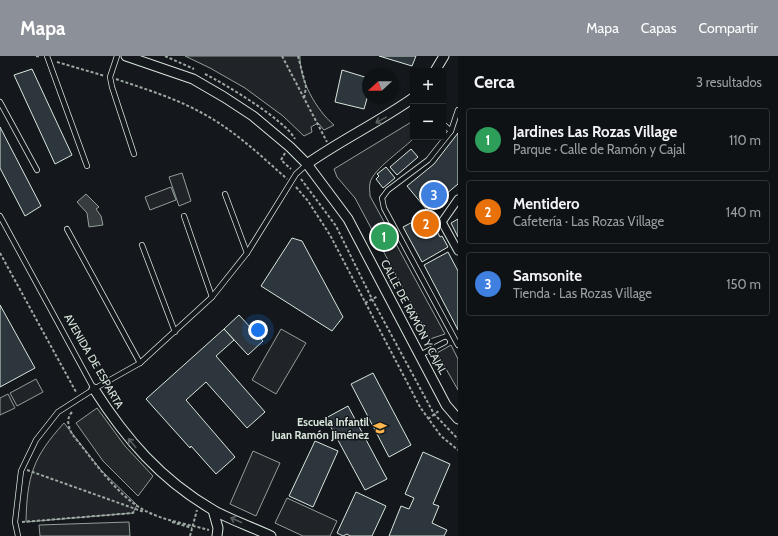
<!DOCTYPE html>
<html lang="es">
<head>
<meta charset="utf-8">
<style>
  body { margin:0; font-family:Cabin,sans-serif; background:#1d2022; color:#f1f3f6 }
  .controls { position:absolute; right:12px; top:12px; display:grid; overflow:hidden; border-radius:4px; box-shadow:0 1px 3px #0004 }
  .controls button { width:36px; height:36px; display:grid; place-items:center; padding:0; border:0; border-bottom:1px solid #2f3234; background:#0f1215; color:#f1f3f6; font:20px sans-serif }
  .compass { position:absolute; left:362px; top:12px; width:36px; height:36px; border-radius:50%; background:#0f1215; box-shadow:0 1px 3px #0004; rotate:249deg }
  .you { position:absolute; left:258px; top:274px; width:14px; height:14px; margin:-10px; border:3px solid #fff; border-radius:50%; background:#1a73e8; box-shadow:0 0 0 6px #1a73e833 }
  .badge { display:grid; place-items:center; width:26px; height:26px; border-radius:50%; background:#8c9099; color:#fff; font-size:13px; font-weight:700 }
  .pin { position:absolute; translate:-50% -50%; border:2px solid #fff; box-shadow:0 1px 4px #0006 }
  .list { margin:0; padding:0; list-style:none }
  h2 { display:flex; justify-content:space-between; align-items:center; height:52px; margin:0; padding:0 16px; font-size:17px }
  h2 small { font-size:13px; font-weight:400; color:#9b9ea0 }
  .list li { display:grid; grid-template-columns:26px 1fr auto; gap:12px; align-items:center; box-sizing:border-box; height:64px; margin:0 8px 8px; padding:0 8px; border:1px solid #2f3234; border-radius:4px }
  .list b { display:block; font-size:15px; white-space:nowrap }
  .list p { margin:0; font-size:13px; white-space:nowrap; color:#9b9ea0 }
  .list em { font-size:13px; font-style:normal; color:#9b9ea0 }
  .map { position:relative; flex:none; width:458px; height:480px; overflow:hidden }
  header { display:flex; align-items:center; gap:24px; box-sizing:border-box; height:56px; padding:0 20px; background:#8c9099; color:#fff }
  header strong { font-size:19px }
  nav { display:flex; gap:22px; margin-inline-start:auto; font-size:14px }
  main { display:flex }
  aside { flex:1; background:#0f1215 }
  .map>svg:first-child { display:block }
</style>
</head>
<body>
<header>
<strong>Mapa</strong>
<nav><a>Mapa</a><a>Capas</a><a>Compartir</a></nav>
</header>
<main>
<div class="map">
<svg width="458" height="480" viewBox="0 0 458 480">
  <rect width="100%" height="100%" fill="#14181c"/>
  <g fill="#202428" stroke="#939e99">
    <path d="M185 0H300C299 23 316 54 334 69L324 74 318 67 311 71 312 76 304 80 283 60 245 32 210 12Z"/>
    <path d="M413 65V81H415C405 92 372 114 370 127 369 131 370 136 370 140L445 278 430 283 355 142 337 121 334 113Z"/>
    <polygon points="182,117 191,145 179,150 169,121"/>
    <polygon points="171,131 176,144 150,154 145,141"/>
    <polygon points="281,273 306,287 276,338 252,324"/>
    <polygon points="451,289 458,303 458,334 437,297"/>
    <polygon points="36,323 43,336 17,350 10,337"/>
    <polygon points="8,338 15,352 0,359 0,342"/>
    <path d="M64 367 101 414 137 449 133 457 26 466C27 420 33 401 64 367Z"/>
    <polygon points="253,395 280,407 256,460 230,448"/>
    <polygon points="287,442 337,465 330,480 303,480 275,467"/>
  </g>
  <g fill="#24282b" stroke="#939e99">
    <polygon points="97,352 125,390 153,420 138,440 103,405 76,367"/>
    <polygon points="129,466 130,480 40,480 39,469"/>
  </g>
  <polygon fill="#363b3e" stroke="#939e99" points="86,138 99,151 96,153 101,160 103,169 89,171 87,157 77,146"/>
  <g fill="#2c363c" stroke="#d8e6dc">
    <polygon points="379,0 416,0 412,10"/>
    <polygon points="32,13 72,99 55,108 14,19"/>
    <polygon points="342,14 368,22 368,39 364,53 335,46"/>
    <polygon points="0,71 41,150 25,160 0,112"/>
    <polygon points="458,77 458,128 427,154 407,130 434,108"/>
    <polygon points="411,93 418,101 397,119 390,111"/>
    <polygon points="386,111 395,122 383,132 376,123 379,120 377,118"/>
    <polygon points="428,158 440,181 442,180 448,191 422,206 403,171"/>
    <polygon points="458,163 458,181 451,167"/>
    <polygon points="292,182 302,185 343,261 332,275 261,230"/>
    <polygon points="448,196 458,215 458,274 424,209"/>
    <polygon points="0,249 35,312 0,331"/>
    <polygon points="239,259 263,285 248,299 224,273"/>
    <polygon points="224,273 234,284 216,300 265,356 247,372 206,326 186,344 235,401 216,418 191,390 190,392 146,343"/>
    <polygon points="373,317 411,389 389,401 351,328"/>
    <polygon points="348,350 387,423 365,434 326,362"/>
    <polygon points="315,385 338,395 313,451 289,440"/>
    <polygon points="423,396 450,408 433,448 439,450 432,467 447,474 444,480 389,480 401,450 409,453 414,442 405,438"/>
    <polygon points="356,436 386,450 372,480 350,480 347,478 343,480 337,477"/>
  </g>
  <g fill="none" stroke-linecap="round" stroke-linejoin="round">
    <g stroke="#d8e6dc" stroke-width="6">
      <g id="service">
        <polyline points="47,0 87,110"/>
        <polyline points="117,0 110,21 112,31 134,98"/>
        <polyline points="0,46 37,114"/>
        <polyline points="458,54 451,75 428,104 388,134 382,142 384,152 458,289"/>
        <polyline points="443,68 451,75"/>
        <polyline points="225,138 247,197"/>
        <polyline points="0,160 94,333"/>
        <polyline points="184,160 212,241"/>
        <polyline points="67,173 140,307"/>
        <polyline points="142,189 175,276"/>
        <polyline points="420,299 445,286"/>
        <polyline points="18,480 15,466 21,415 36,384 58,356 94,333 140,307 212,241 247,197 296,118 307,108"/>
      </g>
    </g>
    <g stroke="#d8e6dc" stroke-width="9">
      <polyline id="pedestrian" points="458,143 442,166 458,195"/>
    </g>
    <g stroke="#d8e6dc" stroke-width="11">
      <g id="minor">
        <polyline points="126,0 193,23 224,41 253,60 290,91 307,108 348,163 446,349 458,363"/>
        <polyline points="435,15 444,0"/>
        <path d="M307 108C341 84 379 66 413 42"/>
        <path d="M94 333C126 383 160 423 213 454 231 464 252 471 271 480"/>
        <polyline points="213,454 218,472 217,480"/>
      </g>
    </g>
    <g stroke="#9da8a2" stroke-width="2" stroke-dasharray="3 2" stroke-linecap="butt">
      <polyline points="36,0 41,1"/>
      <polyline points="165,0 194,13"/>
      <polyline points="282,0 327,86"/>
      <polyline points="298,0 306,31 304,43"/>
      <polyline points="57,6 105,20"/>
      <path d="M205 18C225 28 285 64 295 83"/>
      <path d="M116 23C145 33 175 42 202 57 234 74 260 99 287 123"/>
      <polyline points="285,97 281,104 291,113"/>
      <polyline points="301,123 336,170 372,243 434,358 458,383"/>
      <polyline points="296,131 308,145 330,179 420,351 441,380 458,394"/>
      <polyline points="0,197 76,336"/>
      <polyline points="365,247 378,240"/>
      <path d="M72 356C66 363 68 370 72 378 91 401 117 440 144 454 164 465 188 468 209 474"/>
      <polyline points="428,363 440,354"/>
      <polyline points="27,414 144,456"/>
      <polyline points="22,466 133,457 135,453"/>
      <polyline points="172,466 192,472"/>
      <polyline points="190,480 197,454"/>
    </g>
    <use href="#service" stroke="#14181c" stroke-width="4.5"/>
    <use href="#pedestrian" stroke="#14181c" stroke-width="7"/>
    <use href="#minor" stroke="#14181c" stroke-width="9"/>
  </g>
  <defs><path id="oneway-shaft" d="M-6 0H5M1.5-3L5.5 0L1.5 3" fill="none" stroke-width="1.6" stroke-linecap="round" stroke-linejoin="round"/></defs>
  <g stroke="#59605f">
    <use href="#oneway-shaft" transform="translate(381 64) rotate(151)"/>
    <use href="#oneway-shaft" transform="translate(132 387) rotate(-130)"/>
    <use href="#oneway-shaft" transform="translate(236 464) rotate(-156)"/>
  </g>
  <defs>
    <g id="school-bare" transform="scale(1.08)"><path d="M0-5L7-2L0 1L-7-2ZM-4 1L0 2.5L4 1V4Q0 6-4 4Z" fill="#ffb74d" stroke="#14181c" stroke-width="2.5" paint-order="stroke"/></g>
  </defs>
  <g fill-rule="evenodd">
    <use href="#school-bare" x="380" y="372"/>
  </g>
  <g text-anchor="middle" stroke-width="3" stroke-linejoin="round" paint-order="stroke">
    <g font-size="11" fill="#d8e6dc" stroke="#14181c">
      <text transform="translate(414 261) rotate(62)" y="4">CALLE DE RAMÓN Y CAJAL</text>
      <text transform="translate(94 305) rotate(60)" y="4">AVENIDA DE ESPARTA</text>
    </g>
    <g font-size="11" font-weight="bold" fill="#d8e6dc" stroke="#14181c" text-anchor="end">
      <text x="369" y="370">Escuela Infantil<tspan x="369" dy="13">Juan Ramón Jiménez</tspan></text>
    </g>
  </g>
</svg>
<div class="controls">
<button>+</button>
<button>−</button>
</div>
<svg class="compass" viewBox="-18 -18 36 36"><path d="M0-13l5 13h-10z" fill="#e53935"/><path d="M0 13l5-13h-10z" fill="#9b9ea0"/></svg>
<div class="you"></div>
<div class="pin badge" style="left:384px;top:181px;background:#2e9e5b">1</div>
<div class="pin badge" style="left:426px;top:168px;background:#e8710a">2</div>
<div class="pin badge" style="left:434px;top:139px;background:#3f7fe0">3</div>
</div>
<aside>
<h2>Cerca<small>3 resultados</small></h2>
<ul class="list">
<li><span class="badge" style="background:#2e9e5b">1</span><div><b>Jardines Las Rozas Village</b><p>Parque · Calle de Ramón y Cajal</p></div><em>110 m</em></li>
<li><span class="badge" style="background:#e8710a">2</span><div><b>Mentidero</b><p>Cafetería · Las Rozas Village</p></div><em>140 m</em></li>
<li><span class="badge" style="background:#3f7fe0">3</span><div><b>Samsonite</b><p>Tienda · Las Rozas Village</p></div><em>150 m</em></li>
</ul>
</aside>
</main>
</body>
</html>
